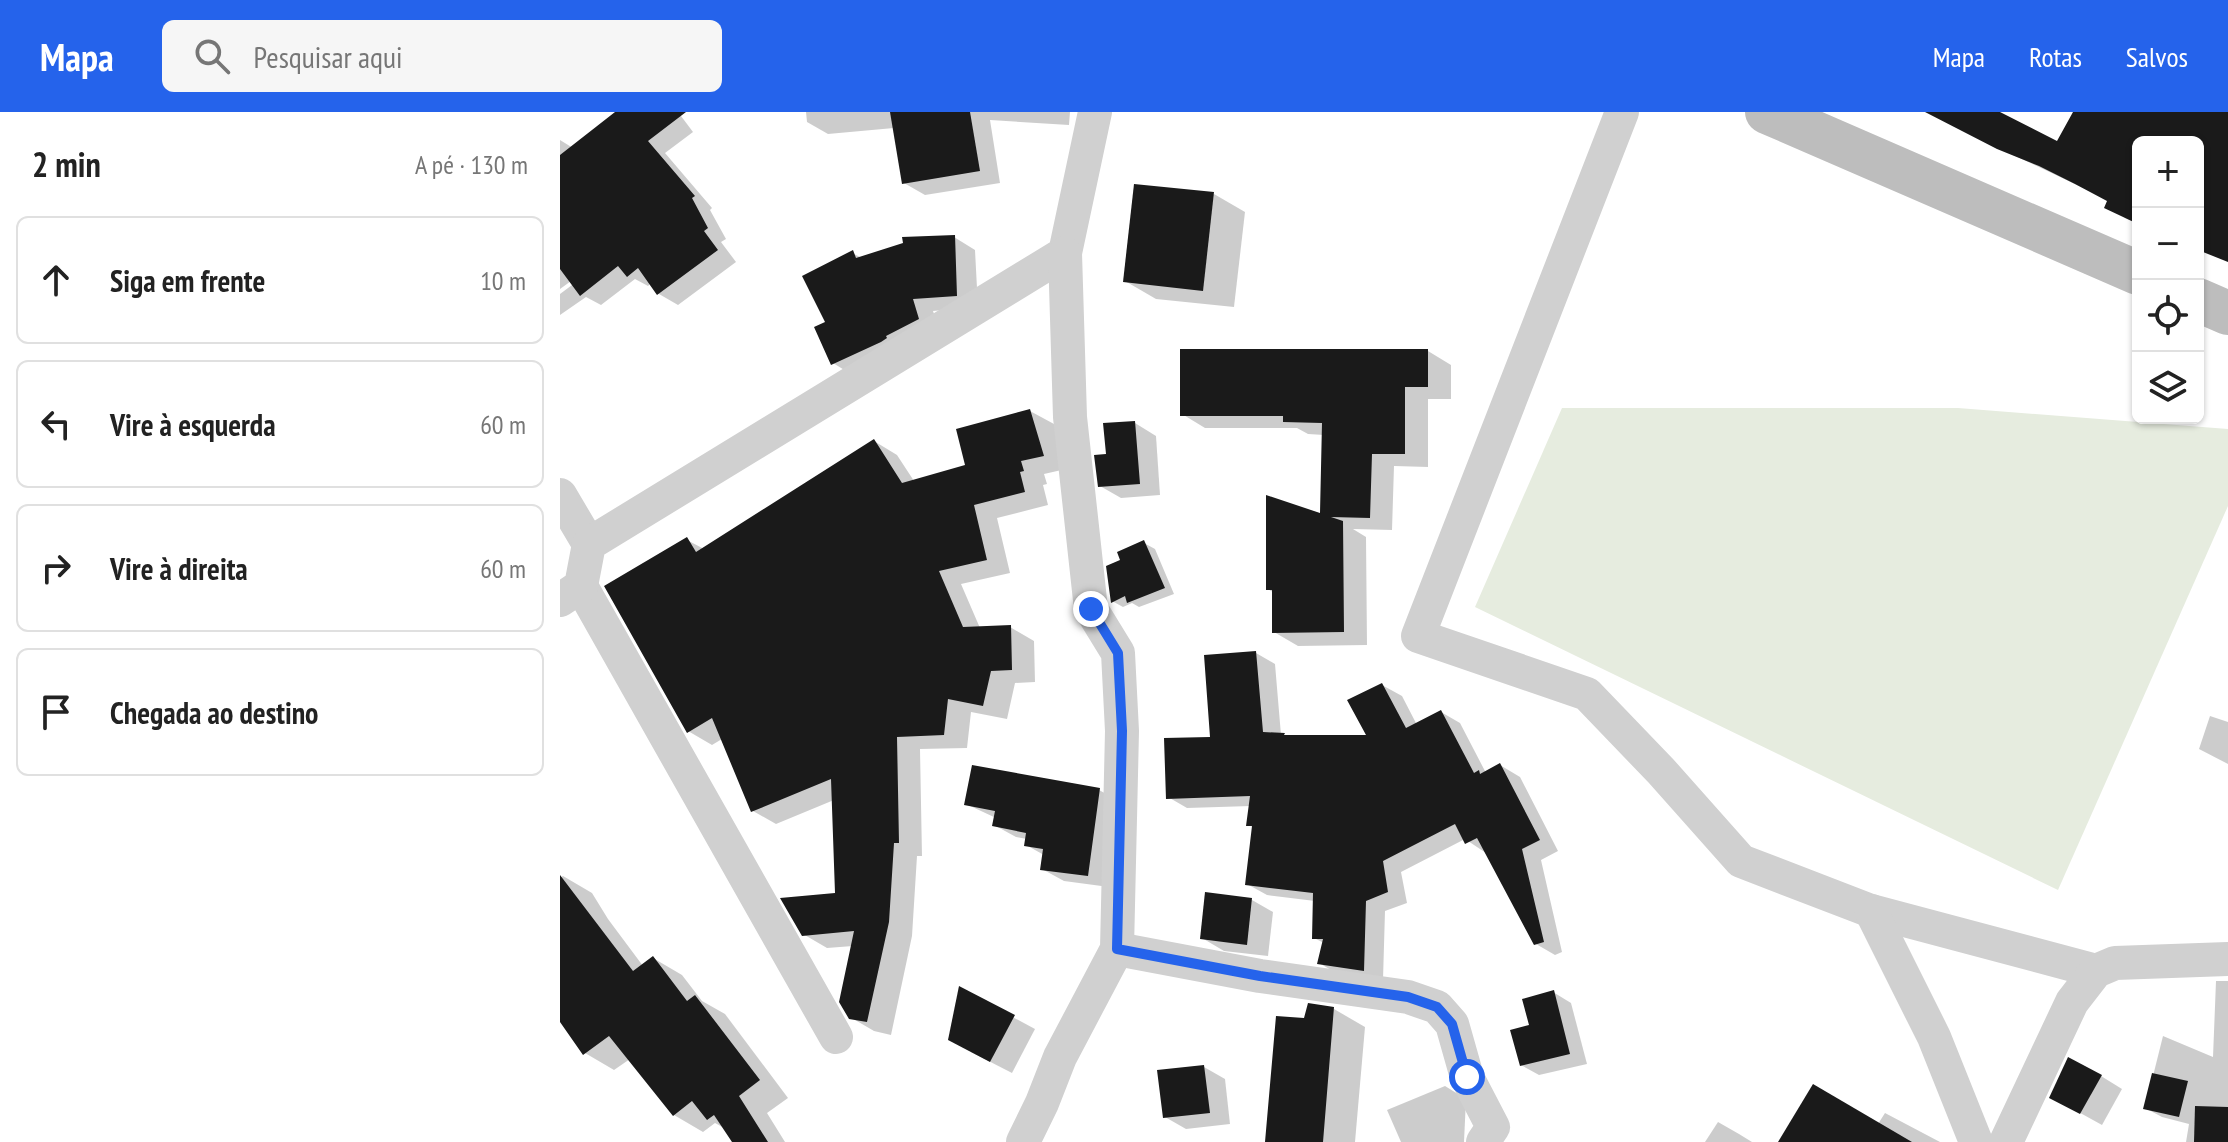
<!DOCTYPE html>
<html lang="pt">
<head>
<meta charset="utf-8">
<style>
  body { margin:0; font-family:"PT Sans Narrow",sans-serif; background:#f6f6f6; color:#222 }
  .controls { position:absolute; right:24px; top:24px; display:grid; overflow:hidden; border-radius:12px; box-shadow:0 2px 6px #0004 }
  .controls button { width:72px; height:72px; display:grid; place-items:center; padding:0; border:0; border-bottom:2px solid #e0e0e0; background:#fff; color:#222; font:40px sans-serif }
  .stop { position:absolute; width:24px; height:24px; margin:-18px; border:6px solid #2563eb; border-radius:50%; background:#fff }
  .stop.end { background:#2563eb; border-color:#fff; box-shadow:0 2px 8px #0008 }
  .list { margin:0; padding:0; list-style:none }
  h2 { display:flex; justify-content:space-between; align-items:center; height:104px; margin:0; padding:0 32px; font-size:34px }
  h2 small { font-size:26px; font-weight:400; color:#767676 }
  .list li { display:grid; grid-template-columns:52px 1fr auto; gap:24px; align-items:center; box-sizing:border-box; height:128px; margin:0 16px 16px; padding:0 16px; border:2px solid #e0e0e0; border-radius:12px }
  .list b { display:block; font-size:30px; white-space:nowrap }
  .list em { font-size:26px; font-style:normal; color:#767676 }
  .icon { flex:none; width:44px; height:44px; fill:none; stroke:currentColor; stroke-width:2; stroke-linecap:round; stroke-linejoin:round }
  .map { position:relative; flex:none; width:1668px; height:1030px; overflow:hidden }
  header { display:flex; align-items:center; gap:48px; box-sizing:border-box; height:112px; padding:0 40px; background:#2563eb; color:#fff }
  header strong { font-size:38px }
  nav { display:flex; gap:44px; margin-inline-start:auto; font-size:28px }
  .search { width:560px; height:72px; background:#f6f6f6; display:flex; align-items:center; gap:20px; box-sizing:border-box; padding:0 28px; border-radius:12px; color:#767676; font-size:30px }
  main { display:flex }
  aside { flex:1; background:#fff }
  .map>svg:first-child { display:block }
</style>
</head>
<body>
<header>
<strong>Mapa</strong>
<div class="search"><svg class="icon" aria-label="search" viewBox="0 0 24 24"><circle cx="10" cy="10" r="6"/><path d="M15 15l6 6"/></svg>Pesquisar aqui</div>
<nav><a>Mapa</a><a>Rotas</a><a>Salvos</a></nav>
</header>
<main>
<aside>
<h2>2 min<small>A pé · 130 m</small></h2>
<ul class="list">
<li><svg class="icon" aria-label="ahead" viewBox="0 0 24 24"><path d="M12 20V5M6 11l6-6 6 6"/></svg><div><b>Siga em frente</b></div><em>10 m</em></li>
<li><svg class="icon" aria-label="left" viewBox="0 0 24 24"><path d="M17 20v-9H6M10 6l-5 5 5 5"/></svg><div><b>Vire à esquerda</b></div><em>60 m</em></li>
<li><svg class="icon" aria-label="right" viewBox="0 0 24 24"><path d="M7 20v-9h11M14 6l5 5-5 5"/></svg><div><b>Vire à direita</b></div><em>60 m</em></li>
<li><svg class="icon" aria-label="arrive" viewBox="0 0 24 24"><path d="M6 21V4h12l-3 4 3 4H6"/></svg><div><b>Chegada ao destino</b></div></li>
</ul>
</aside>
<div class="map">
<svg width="1668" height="1030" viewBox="0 0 1668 1030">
  <rect width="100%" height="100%" fill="#fff"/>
  <polygon fill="#e6ecdf" points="1002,296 1398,296 1668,317 1668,394 1498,778 915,495"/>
  <g fill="#0003">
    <polygon points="58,0 118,0 133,20 105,41 152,96 150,98 166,127 161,130 176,150 118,193 99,182 91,171 88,174 75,167 41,193 26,185 0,203 0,182 20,167 18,164 0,177 0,28 13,36"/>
    <polygon points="246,0 510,0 509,13 430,8 440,71 365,83 344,71 334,16 268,22 247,10"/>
    <polygon points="1426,0 1436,0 1578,72 1578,112 1565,106 1549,89 1536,82 1432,33"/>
    <polygon points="654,82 685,100 674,195 596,187 565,169"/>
    <polygon points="394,125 415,138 418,195 373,199 380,219 294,264 273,251 268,211 292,141 302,146"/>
    <polygon points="868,239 891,253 891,287 868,287 868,355 834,354 832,418 793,417 806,425 807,533 738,534 714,520 714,481 708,477 762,404 764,323 748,322 737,316 645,316 622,302"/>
    <polygon points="470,299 494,312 506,357 484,362 487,372 483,373 488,393 437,406 450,461 401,472 420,516 450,515 474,529 475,570 455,571 447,607 411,600 407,636 360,637 362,744 357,744 352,824 331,923 314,919 290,905 293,834 267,836 243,822 277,783 274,688 216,712 193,699 162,627 152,633 128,619 127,428 144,437 314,329 337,343 354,369 408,355"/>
    <polygon points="575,311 596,324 600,383 561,386 540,374 548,343"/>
    <polygon points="584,431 595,437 614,482 579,495 572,491 563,495 552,489 562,449"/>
    <polygon points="696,541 715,552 721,623 728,625 809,625 822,573 842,584 857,613 881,600 900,611 926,661 940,653 960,665 998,739 981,748 1002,840 995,843 976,832 926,741 905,727 841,760 847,791 825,799 823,868 778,862 759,851 764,831 754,826 755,789 707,783 687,772 694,716 688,712 691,694 627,696 608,685 652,627"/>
    <polygon points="1650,604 1668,610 1668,652 1639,637"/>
    <polygon points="539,678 561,690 549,775 504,769 482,757 484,743 466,733 467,727 456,725 434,713 436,706 406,692"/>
    <polygon points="3,764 32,781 48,807 83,854 93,846 122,863 142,889 165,902 228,986 207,1001 225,1030 174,1030 166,1017 155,1011 143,1020 114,1003 70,947 54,958 25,941 0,907 0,766"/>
    <polygon points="692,788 713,800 708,844 664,839 642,826"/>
    <polygon points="1656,869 1668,869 1668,1030 1626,1030 1629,1012 1602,1005 1585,996 1603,924 1653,945"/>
    <polygon points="400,877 475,917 452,961 411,940"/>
    <polygon points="993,880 1011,891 1027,952 979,963 961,953 972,915"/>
    <polygon points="774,897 805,915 795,1030 707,1030 746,908"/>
    <polygon points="644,955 665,967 670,1012 626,1017 605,1005"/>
    <polygon points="1541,964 1562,977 1542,1013 1513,997"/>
    <polygon points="885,974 906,987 904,1030 841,1030 827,998"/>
    <polygon points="1325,1001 1380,1030 1234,1030 1318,1012"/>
    <polygon points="1158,1010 1179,1022 1192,1030 1145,1030"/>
  </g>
  <g fill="#1a1a1a">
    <polygon points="55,0 126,0 88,29 135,84 132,86 148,116 144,119 158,138 97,183 78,156 67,165 58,154 20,184 0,157 0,43"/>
    <polygon points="330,0 410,0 420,59 342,72"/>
    <polygon points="1365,0 1440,0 1497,29 1513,0 1668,0 1668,150 1638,138 1638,30 1578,30 1578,112 1544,96 1547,89 1515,72 1479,54 1437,37"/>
    <polygon points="574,72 654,80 643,179 563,170"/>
    <polygon points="395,123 397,184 353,187 359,207 326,224 327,226 321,230 271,253 254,215 265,210 242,164 293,138 296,146 343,131 342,125"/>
    <polygon points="620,237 868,237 868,275 845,275 845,342 812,342 810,406 771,405 783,409 784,520 712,521 712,478 706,478 706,383 760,401 762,311 723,310 723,304 620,304"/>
    <polygon points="470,297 484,344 461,349 464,359 460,360 465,380 414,393 427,448 379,459 403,515 451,513 452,558 431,559 423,594 388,587 384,623 337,625 339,731 334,731 329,810 307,910 289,907 279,890 294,819 242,824 220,786 275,781 271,667 191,700 152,606 127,621 44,474 127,425 136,440 314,327 342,371 405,353 396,317"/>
    <polygon points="575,309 580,372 538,375 534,343 546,342 543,311"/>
    <polygon points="584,428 605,476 567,491 565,484 551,491 546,454 560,448 557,440"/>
    <polygon points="696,539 703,620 725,621 724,623 806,623 787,588 822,571 846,616 881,598 914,661 919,658 920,662 940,651 980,728 962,737 984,830 974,833 917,726 905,732 895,712 823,749 828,780 806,789 804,859 757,852 763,827 752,827 753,781 685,773 692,714 686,714 690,684 606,687 604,626 650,625 644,543"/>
    <polygon points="412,653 540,676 528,764 480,758 483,737 464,734 466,721 432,714 435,699 404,693"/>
    <polygon points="0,763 73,859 93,844 127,889 135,883 200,968 179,984 208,1030 172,1030 154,1003 147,1008 132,989 113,1004 49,924 23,943 0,910"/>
    <polygon points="645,780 692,786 687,833 640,827"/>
    <polygon points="399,874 455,903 430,950 388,928"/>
    <polygon points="994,878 1010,942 960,954 950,918 969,913 962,887"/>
    <polygon points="748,891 774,895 763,1030 705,1030 716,904 744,906"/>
    <polygon points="1508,945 1542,963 1520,1002 1489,986"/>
    <polygon points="644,953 650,1001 603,1006 597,958"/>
    <polygon points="1592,961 1628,969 1619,1005 1583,997"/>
    <polygon points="1253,972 1352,1030 1218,1030"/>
    <polygon points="1635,994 1668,995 1668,1030 1634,1030"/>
  </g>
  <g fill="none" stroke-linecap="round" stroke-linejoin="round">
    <g stroke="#d0d0d0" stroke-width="34">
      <polyline points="1062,0 858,524 1027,582 1101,659 1181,749 1311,799 1536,859"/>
      <polyline points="0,383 29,432"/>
      <polyline points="21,474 276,925"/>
      <polyline points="0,488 21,474 29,432 505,141 535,0"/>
      <polyline points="1311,799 1374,925 1416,1030"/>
      <polyline points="557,837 700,864 848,885 877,895 892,912 907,965 933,1015 923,1030"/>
      <polyline points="463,1030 482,991 500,945 557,837 562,619 558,541 531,497 510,305 505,141"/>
      <polyline points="1446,1030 1512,890 1536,859 1555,851 1668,847"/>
    </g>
    <g stroke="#bdbdbd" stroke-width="44">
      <polyline points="1207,0 1578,161"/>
      <polyline points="1638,188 1668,201"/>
    </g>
  </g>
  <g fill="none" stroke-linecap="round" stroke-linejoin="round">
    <polyline stroke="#2563eb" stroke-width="10" points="531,497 558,541 562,619 557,837 700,864 848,885 877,895 892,912 907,965"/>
  </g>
</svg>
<div class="controls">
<button>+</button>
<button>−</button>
<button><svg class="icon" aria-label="locate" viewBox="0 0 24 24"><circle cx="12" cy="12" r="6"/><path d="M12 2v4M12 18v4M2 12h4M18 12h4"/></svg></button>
<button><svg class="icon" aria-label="layers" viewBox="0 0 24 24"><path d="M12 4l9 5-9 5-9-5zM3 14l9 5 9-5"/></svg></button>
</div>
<div class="stop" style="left:907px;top:965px"></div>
<div class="stop end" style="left:531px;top:497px"></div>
</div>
</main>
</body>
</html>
